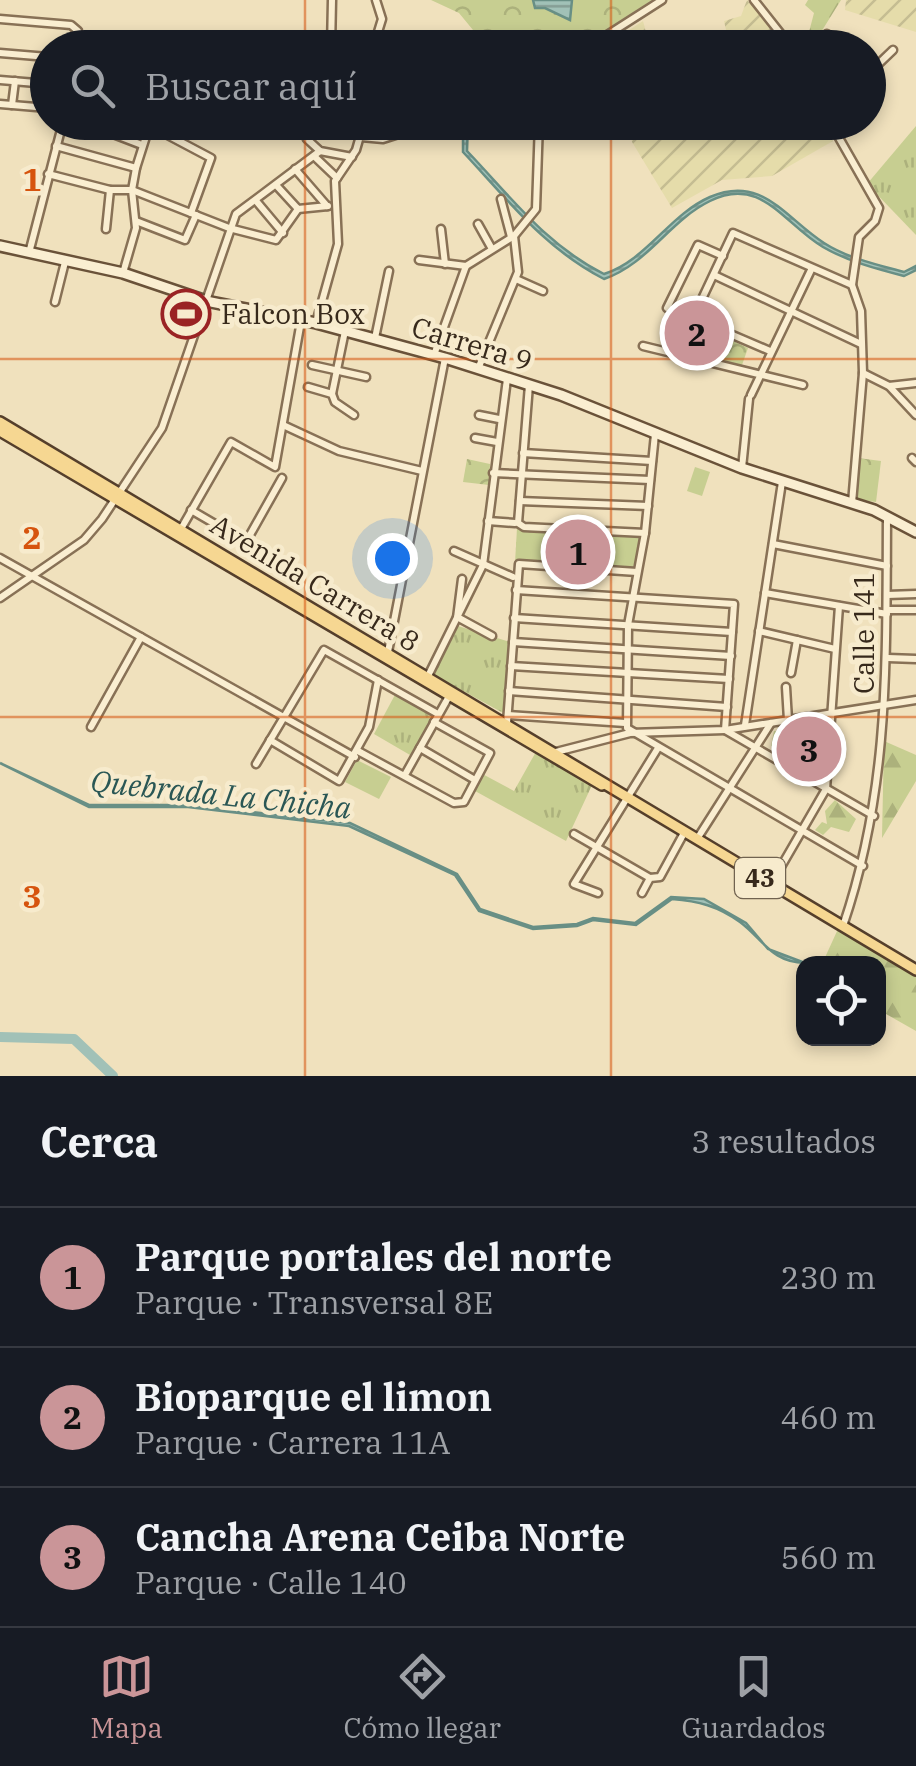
<!DOCTYPE html>
<html lang="es">
<head>
<meta charset="utf-8">
<style>
  body { margin:0; font-family:"IBM Plex Serif",serif; background:#242831; color:#f1f3f6 }
  .controls { position:absolute; right:30px; bottom:30px; display:grid; overflow:hidden; border-radius:20px; box-shadow:0 5px 15px #0003 }
  .controls button { width:90px; height:90px; display:grid; place-items:center; padding:0; border:0; border-bottom:2px solid #363941; background:#171b24; color:#f1f3f6; font:50px sans-serif }
  .you { position:absolute; left:392px; top:558px; width:35px; height:35px; margin:-25px; border:8px solid #fff; border-radius:50%; background:#1a73e8; box-shadow:0 0 0 15px #1a73e833 }
  .badge { display:grid; place-items:center; width:65px; height:65px; border-radius:50%; background:#ca9598; color:#111; font-size:32px; font-weight:700 }
  .pin { position:absolute; translate:-50% -50%; border:5px solid #fff; box-shadow:0 2px 10px #0006 }
  .list { margin:0; padding:0; list-style:none }
  h2 { display:flex; justify-content:space-between; align-items:center; height:130px; margin:0; padding:0 40px; font-size:42px }
  h2 small { font-size:32px; font-weight:400; color:#9ea1a6 }
  .list li { display:grid; grid-template-columns:65px 1fr auto; gap:30px; align-items:center; box-sizing:border-box; height:140px; padding:0 40px; border-top:2px solid #363941 }
  .list b { display:block; font-size:38px; white-space:nowrap }
  .list p { margin:0; font-size:32px; white-space:nowrap; color:#9ea1a6 }
  .list em { font-size:32px; font-style:normal; color:#9ea1a6 }
  .icon { flex:none; width:55px; height:55px; fill:none; stroke:currentColor; stroke-width:2; stroke-linecap:round; stroke-linejoin:round }
  .map { position:relative; flex:none; width:916px; height:1076px; overflow:hidden }
  .search { position:absolute; background:#171b24; box-shadow:0 5px 15px #0003; left:30px; right:30px; top:30px; height:110px; display:flex; align-items:center; gap:25px; box-sizing:border-box; padding:0 35px; border-radius:55px; color:#9ea1a6; font-size:38px }
  .sheet { height:550px; background:#171b24 }
  nav { display:flex; justify-content:space-around; align-items:center; box-sizing:border-box; height:140px; border-top:2px solid #363941; background:#171b24; font-size:28px; color:#9ea1a6 }
  nav a { display:grid; justify-items:center; gap:5px }
  nav .on { color:#ca9598 }
  .map>svg:first-child { display:block }
</style>
</head>
<body>
<div class="map">
<svg width="916" height="1076" viewBox="0 0 916 1076">
  <defs>
    <pattern id="farmland-furrows" width="10" height="10" patternUnits="userSpaceOnUse" patternTransform="scale(2.5)"><rect width="10" height="10" fill="#e5dcaa"/><path d="M-1 1l2-2M0 10L10 0M9 11l2-2" fill="none" stroke="#c5bd92"/></pattern>
    <pattern id="grass-tufts" width="24" height="20" patternUnits="userSpaceOnUse" patternTransform="scale(2.5)"><rect width="24" height="20" fill="#c7ce91"/><path d="M3 7l-1-3M5 7V3M7 7l1-3M15 17l-1-3M17 17v-4M19 17l1-3" fill="none" stroke="#acb17c"/></pattern>
    <pattern id="forest-firs" width="22" height="20" patternUnits="userSpaceOnUse" patternTransform="scale(2.5)"><rect width="22" height="20" fill="#c7ce91"/><path d="M5 1l3.5 6h-7zM16 11l3.5 6h-7z" fill="#acb17c"/></pattern>
    <pattern id="park-crowns" width="20" height="18" patternUnits="userSpaceOnUse" patternTransform="scale(2.5)"><rect width="20" height="18" fill="#c7ce91"/><path d="M2 6a3 3 0 1 1 6 0M12 15a3 3 0 1 1 6 0" fill="none" stroke="#acb17c"/></pattern>
    <pattern id="water-rules" width="6" height="5" patternUnits="userSpaceOnUse" patternTransform="scale(2.5)"><rect width="6" height="5" fill="#a1c1b7"/><path d="M0 2.5h6" fill="none" stroke="#849d94"/></pattern>
  </defs>
  <rect width="100%" height="100%" fill="#f0e1bd"/>
  <g fill="url(#farmland-furrows)">
    <polygon points="747,0 771,29 781,47 730,47 724,21 741,16"/>
    <polygon points="846,0 916,0 916,32 845,10"/>
    <polygon points="643,21 650,47 618,47 617,38"/>
    <polygon points="629,123 823,123 833,141 772,176 722,180 672,208 632,142"/>
  </g>
  <g fill="url(#grass-tufts)">
    <polygon points="916,126 916,235 867,184"/>
    <polygon points="458,626 510,642 505,714 434,675"/>
    <polygon points="397,691 435,713 410,755 374,734"/>
    <polygon points="537,750 593,783 566,841 466,786 475,770 514,791"/>
  </g>
  <g fill="url(#forest-firs)">
    <polygon points="808,0 841,0 818,37 809,32 814,13 805,5"/>
    <polygon points="884,741 916,755 916,781 882,838"/>
    <polygon points="835,800 856,819 849,832 831,827 823,835 815,830 822,822 827,824 825,811"/>
    <polygon points="838,929 916,976 916,1031 879,1010 878,964 822,964"/>
  </g>
  <g fill="url(#park-crowns)">
    <polygon points="431,0 652,0 580,48 487,47 459,13"/>
    <polygon points="685,318 748,348 742,365 668,348"/>
    <polygon points="858,458 881,461 876,502 854,499"/>
    <polygon points="467,459 490,464 489,485 463,482"/>
    <polygon points="517,528 644,535 632,570 515,563"/>
    <polygon points="802,728 822,730 816,771 796,768"/>
  </g>
  <g fill="#c7ce91">
    <polygon points="695,467 710,472 702,496 687,491"/>
    <polygon points="596,539 632,542 630,563 595,560"/>
    <polygon points="516,542 568,544 576,550 575,561 516,558"/>
    <polygon points="774,731 799,735 797,751 771,746"/>
    <polygon points="357,760 391,777 379,799 345,782"/>
  </g>
  <g fill="url(#water-rules)" stroke="#688f85" stroke-width="2.5">
    <polygon points="533,0 572,0 570,20 545,8 535,8"/>
    <path d="M463 123H468L467 151C511 197 546 245 604 274 647 260 669 215 710 197 762 174 785 218 824 243 847 258 878 265 904 272L916 266V270L904 276C877 269 847 261 823 247 784 224 761 175 710 201 669 221 648 264 604 279 544 248 508 200 463 152Z"/>
    <path d="M0 763 89 805H188L350 823 457 874 480 909 533 927 577 924 593 918 635 923 671 897 704 899 746 923 768 949 805 963C771 962 764 940 740 922 718 906 698 901 672 899L636 925 593 920 577 926 533 929 479 911 455 875 349 826 188 807H89Z"/>
  </g>
  <g fill="none" stroke-linecap="round" stroke-linejoin="round">
    <polyline stroke="#a1c1b7" stroke-width="10" points="0,1037 74,1039 113,1076"/>
    <g stroke="#887156" stroke-width="11">
      <g id="street">
        <polyline points="754,0 792,48"/>
        <polyline points="0,19 71,25 78,31 78,48"/>
        <polyline points="827,34 836,48"/>
        <polyline points="331,48 332,0"/>
        <polyline points="373,48 382,19 376,0"/>
        <polyline points="587,48 662,0"/>
        <polyline points="0,53 48,57"/>
        <polyline points="868,74 893,50"/>
        <polyline points="0,80 48,84"/>
        <polyline points="0,104 48,108"/>
        <polyline points="12,105 15,81"/>
        <polyline points="82,122 142,145"/>
        <polyline points="143,122 211,158 191,213"/>
        <polyline points="313,122 307,139 320,151 352,157"/>
        <polyline points="830,122 879,208 875,221 859,237 852,285 861,311 863,373 852,503"/>
        <polyline points="361,137 383,139 436,122"/>
        <polyline points="56,146 136,168"/>
        <polyline points="315,157 337,178"/>
        <polyline points="295,169 327,206"/>
        <polyline points="48,174 110,190 132,190 229,228 276,240 298,209"/>
        <polyline points="276,185 298,209 328,206"/>
        <polyline points="501,199 511,237"/>
        <polyline points="257,202 283,233"/>
        <polyline points="136,221 185,240 196,215"/>
        <polyline points="478,224 492,249"/>
        <polyline points="106,229 110,190"/>
        <polyline points="441,229 445,264"/>
        <polyline points="29,253 63,122"/>
        <polyline points="419,260 466,266"/>
        <polyline points="123,273 136,228 132,190 136,168 149,127"/>
        <polyline points="714,275 861,344"/>
        <polyline points="516,279 543,291"/>
        <polyline points="55,302 65,262"/>
        <polyline points="667,308 698,245 723,256"/>
        <polyline points="316,323 338,244 335,181 356,150 364,122"/>
        <polyline points="375,338 389,271"/>
        <polyline points="643,346 803,385"/>
        <polyline points="770,351 693,318 733,233 852,285"/>
        <polyline points="434,355 466,266 514,236 536,209 539,122"/>
        <polyline points="312,365 366,377"/>
        <polyline points="478,369 518,272 514,236"/>
        <polyline points="863,373 889,386 916,415"/>
        <polyline points="529,385 518,523 524,527 645,533"/>
        <polyline points="889,386 916,383"/>
        <polyline points="308,387 332,394 335,402 354,415"/>
        <polyline points="332,394 345,331"/>
        <polyline points="751,395 811,270"/>
        <polyline points="479,415 499,419"/>
        <polyline points="283,425 339,451 422,471"/>
        <polyline points="655,434 645,533 628,625 627,728 863,866"/>
        <polyline points="475,438 497,442"/>
        <polyline points="523,453 652,461"/>
        <polyline points="912,458 916,462"/>
        <polyline points="742,468 749,399"/>
        <polyline points="493,473 650,480"/>
        <polyline points="520,501 648,506"/>
        <polyline points="191,510 246,542 282,478"/>
        <polyline points="488,521 515,523"/>
        <polyline points="181,529 231,442 275,467 301,321"/>
        <polyline points="773,544 887,566"/>
        <polyline points="454,551 513,577"/>
        <polyline points="0,558 355,757"/>
        <polyline points="516,590 734,604 725,730 874,816"/>
        <polyline points="765,593 887,614"/>
        <polyline points="887,595 916,594"/>
        <polyline points="0,598 84,540 102,519 162,428 236,214 320,151"/>
        <polyline points="887,610 916,610"/>
        <polyline points="457,618 462,579"/>
        <polyline points="459,618 492,636"/>
        <polyline points="514,618 732,632"/>
        <polyline points="759,631 835,649"/>
        <polyline points="513,642 731,656"/>
        <polyline points="388,652 445,358"/>
        <polyline points="888,658 916,659"/>
        <polyline points="511,666 729,679"/>
        <polyline points="791,673 797,640"/>
        <polyline points="428,676 483,565 507,379"/>
        <polyline points="786,687 788,720"/>
        <polyline points="509,691 727,707"/>
        <polyline points="508,715 625,723"/>
        <polyline points="507,723 519,564 637,572"/>
        <polyline points="745,725 782,482"/>
        <polyline points="91,727 141,637"/>
        <polyline points="270,740 339,781 369,727 378,680"/>
        <polyline points="420,748 475,780"/>
        <polyline points="358,751 454,803 464,802 490,753 434,722"/>
        <polyline points="556,752 630,733 725,730 916,700"/>
        <polyline points="256,764 324,650 438,714"/>
        <polyline points="406,773 448,698"/>
        <polyline points="574,834 650,878"/>
        <polyline points="697,839 771,723"/>
        <polyline points="771,884 826,789 839,606"/>
        <polyline points="598,893 574,884 658,748"/>
        <polyline points="642,893 650,878 660,877 684,833"/>
        <path d="M843 926C890 788 886 661 887 517"/>
      </g>
    </g>
    <g stroke="#6a5239" stroke-width="14">
      <polyline id="secondary" points="0,246 123,273 206,301 316,323 445,358 561,395 742,468 874,510 916,532"/>
    </g>
    <g stroke="#553f2b" stroke-width="14">
      <g id="primary">
        <polyline points="0,422 916,970"/>
        <polyline points="0,431 602,785"/>
      </g>
    </g>
    <use href="#street" stroke="#faeed1" stroke-width="6"/>
    <use href="#secondary" stroke="#faeed1" stroke-width="9"/>
    <use href="#primary" stroke="#f6d792" stroke-width="9"/>
  </g>
  <path fill="none" stroke="#d6540e" stroke-width="2.5" stroke-opacity="0.55" d="M305 0V48M611 0V48M305 122V1076M611 122V1076M0 359H916M0 717H916"/>
  <defs>
    <g id="stadium-ring" transform="scale(2.5)"><circle r="9.5" fill="#f7ebcd" stroke="#9a2324" stroke-width="1.5"/><path d="M0-5a6.5 5 0 1 0 0 10a6.5 5 0 1 0 0-10ZM-3.5-1.8h7v3.6h-7Z" fill="#9a2324"/></g>
  </defs>
  <g fill-rule="evenodd">
    <use href="#stadium-ring" x="186" y="314"/>
  </g>
  <g text-anchor="middle" stroke-width="9" stroke-linejoin="round" paint-order="stroke">
    <rect fill="#f7ebcd" stroke="#716350" stroke-width="2.5" x="735" y="858" width="50" height="40" rx="8"/>
    <g font-size="25" font-weight="bold" fill="#37291b">
      <text x="760" y="887">43</text>
    </g>
    <g font-size="28" fill="#37291b" stroke="#f7ebcd" text-anchor="start">
      <text x="221" y="324">Falcon Box</text>
    </g>
    <g font-size="28" fill="#37291b" stroke="#f7ebcd">
      <text transform="translate(472 344) rotate(17)" y="10">Carrera 9</text>
      <text transform="translate(315 583) rotate(31)" y="10">Avenida Carrera 8</text>
      <text transform="translate(864 633) rotate(-90)" y="10">Calle 141</text>
    </g>
    <g font-size="30" font-style="italic" fill="#2a5755" stroke="#f7ebcd">
      <text transform="translate(221 795) rotate(6)" y="10">Quebrada La Chicha</text>
    </g>
  </g>
  <g font-size="32" text-anchor="middle" font-weight="bold" fill="#d6540e" stroke="#f7ebcd" stroke-width="9" stroke-linejoin="round" paint-order="stroke">
    <text x="32" y="191">1</text>
    <text x="32" y="549">2</text>
    <text x="32" y="908">3</text>
  </g>
</svg>
<div class="controls">
<button><svg class="icon" aria-label="locate" viewBox="0 0 24 24"><circle cx="12" cy="12" r="6"/><path d="M12 2v4M12 18v4M2 12h4M18 12h4"/></svg></button>
</div>
<div class="you"></div>
<div class="pin badge" style="left:578px;top:552px">1</div>
<div class="pin badge" style="left:697px;top:333px">2</div>
<div class="pin badge" style="left:809px;top:749px">3</div>
<div class="search"><svg class="icon" aria-label="search" viewBox="0 0 24 24"><circle cx="10" cy="10" r="6"/><path d="M15 15l6 6"/></svg>Buscar aquí</div>
</div>
<section class="sheet">
<h2>Cerca<small>3 resultados</small></h2>
<ul class="list">
<li><span class="badge">1</span><div><b>Parque portales del norte</b><p>Parque · Transversal 8E</p></div><em>230 m</em></li>
<li><span class="badge">2</span><div><b>Bioparque el limon</b><p>Parque · Carrera 11A</p></div><em>460 m</em></li>
<li><span class="badge">3</span><div><b>Cancha Arena Ceiba Norte</b><p>Parque · Calle 140</p></div><em>560 m</em></li>
</ul>
</section>
<nav>
<a class="on"><svg class="icon" aria-label="map" viewBox="0 0 24 24"><path d="M3 6l6-2 6 2 6-2v14l-6 2-6-2-6 2zM9 4v14M15 6v14"/></svg>Mapa</a>
<a><svg class="icon" aria-label="directions" viewBox="0 0 24 24"><path d="M12 3l9 9-9 9-9-9zM9 14v-3h6M13 9l2 2-2 2"/></svg>Cómo llegar</a>
<a><svg class="icon" aria-label="saved" viewBox="0 0 24 24"><path d="M7 4h10v16l-5-4-5 4z"/></svg>Guardados</a>
</nav>
</body>
</html>
